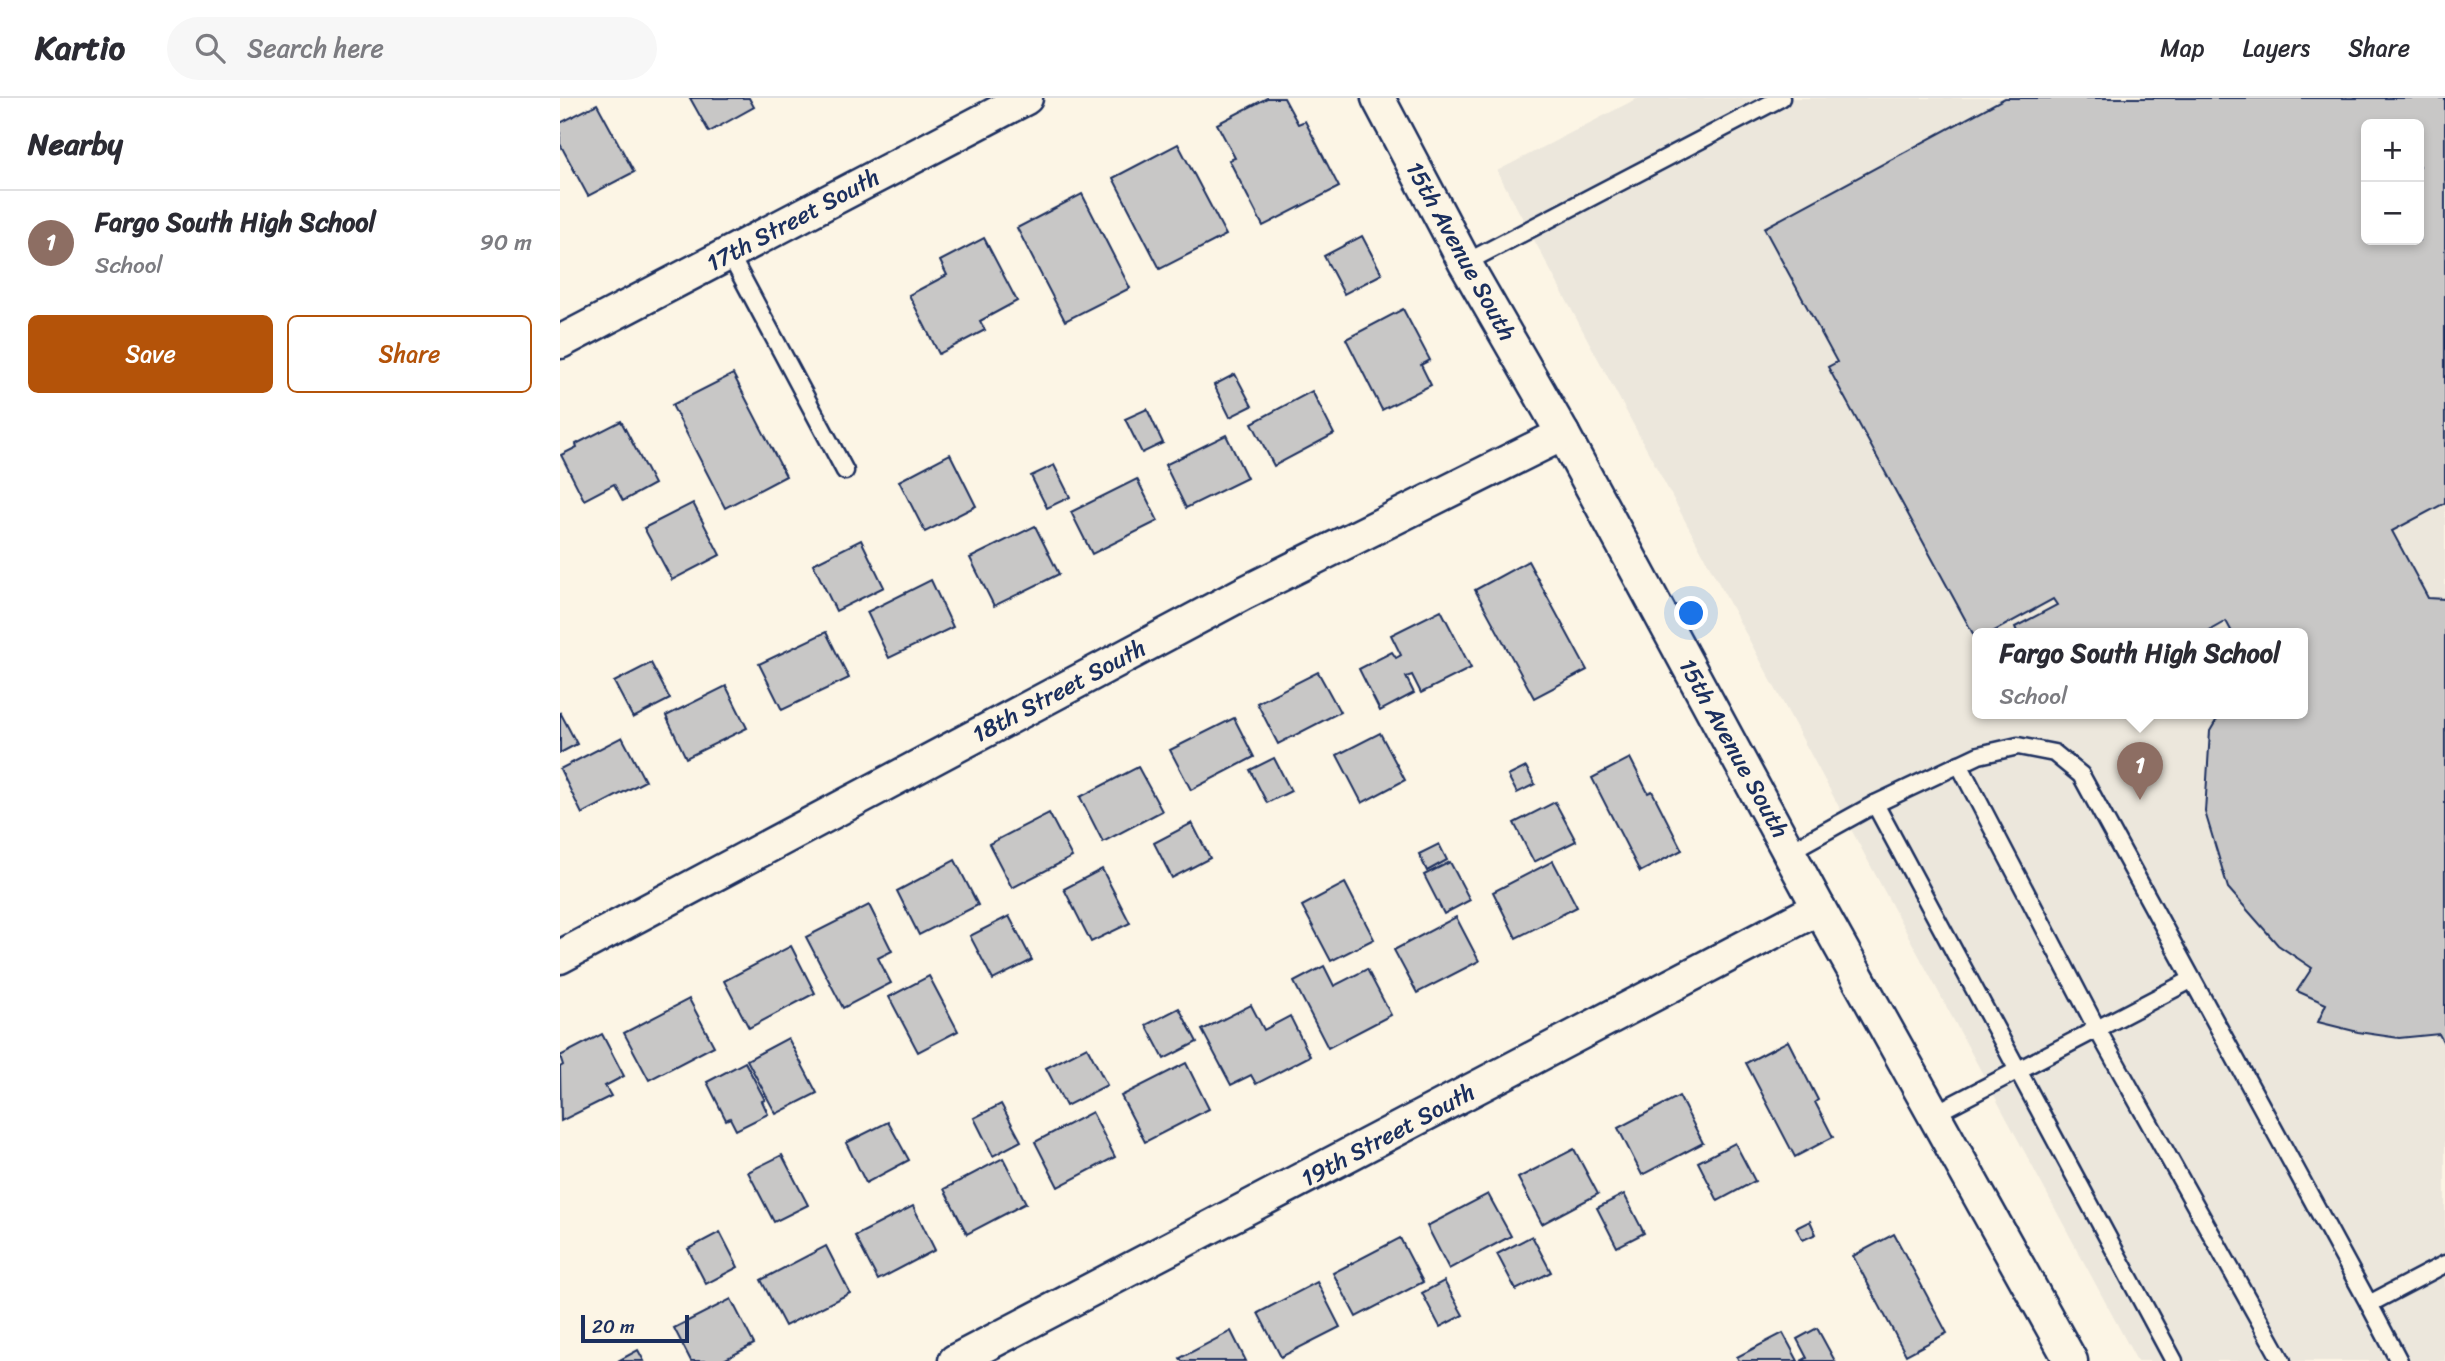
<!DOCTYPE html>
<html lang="en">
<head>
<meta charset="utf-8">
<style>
  body { margin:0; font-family:Sriracha,sans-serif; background:#f7f7f7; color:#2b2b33 }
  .controls { position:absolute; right:21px; top:21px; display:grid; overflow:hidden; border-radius:10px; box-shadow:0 4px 10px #0003 }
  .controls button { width:63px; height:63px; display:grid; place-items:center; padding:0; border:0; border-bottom:2px solid #e1e1e2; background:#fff; color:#2b2b33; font:35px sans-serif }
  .scale { position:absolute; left:21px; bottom:18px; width:108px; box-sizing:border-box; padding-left:7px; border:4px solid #1b2f5e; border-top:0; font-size:19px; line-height:24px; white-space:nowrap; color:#1b2f5e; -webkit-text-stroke:5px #fcf5e5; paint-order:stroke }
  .you { position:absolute; left:1132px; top:516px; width:24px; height:24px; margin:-18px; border:5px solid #fff; border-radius:50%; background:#1a73e8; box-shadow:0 0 0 10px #1a73e833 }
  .badge { display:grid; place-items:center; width:46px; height:46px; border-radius:50%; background:#b45309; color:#fff; font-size:23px; font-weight:700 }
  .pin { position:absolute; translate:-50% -58px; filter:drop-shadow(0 2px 4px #0008) }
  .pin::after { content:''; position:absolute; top:37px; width:24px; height:21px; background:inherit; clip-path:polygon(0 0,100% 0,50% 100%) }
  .popup { position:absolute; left:1412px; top:530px; width:336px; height:91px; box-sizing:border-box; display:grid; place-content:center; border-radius:10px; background:#fff; filter:drop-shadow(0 2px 5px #0005); font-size:23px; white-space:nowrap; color:#7c7c81 }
  .popup b { font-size:26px; color:#2b2b33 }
  .popup::after { content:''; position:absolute; left:50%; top:100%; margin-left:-14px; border:14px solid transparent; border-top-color:#fff }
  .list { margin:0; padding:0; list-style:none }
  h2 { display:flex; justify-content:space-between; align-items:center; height:91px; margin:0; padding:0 28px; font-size:30px }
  h2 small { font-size:23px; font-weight:400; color:#7c7c81 }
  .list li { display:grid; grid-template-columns:46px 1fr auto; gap:21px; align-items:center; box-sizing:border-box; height:105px; padding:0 28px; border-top:2px solid #e1e1e2 }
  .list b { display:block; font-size:26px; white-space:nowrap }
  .list p { margin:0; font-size:23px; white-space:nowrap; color:#7c7c81 }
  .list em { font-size:23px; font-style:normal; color:#7c7c81 }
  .actions { display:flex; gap:14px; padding:21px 28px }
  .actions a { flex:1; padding:16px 0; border:2px solid #b45309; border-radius:10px; text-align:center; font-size:24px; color:#b45309 }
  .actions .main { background:#b45309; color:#fff }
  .icon { flex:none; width:38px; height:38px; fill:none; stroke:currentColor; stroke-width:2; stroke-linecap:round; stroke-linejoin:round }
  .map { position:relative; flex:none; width:1885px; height:1263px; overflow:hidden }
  header { display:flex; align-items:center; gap:42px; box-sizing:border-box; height:98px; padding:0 35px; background:#fff; border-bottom:2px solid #e1e1e2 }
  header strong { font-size:33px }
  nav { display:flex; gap:38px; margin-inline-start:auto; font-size:24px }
  .search { width:490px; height:63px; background:#f7f7f7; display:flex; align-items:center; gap:18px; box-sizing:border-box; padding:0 24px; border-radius:38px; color:#7c7c81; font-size:26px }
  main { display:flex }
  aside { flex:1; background:#fff }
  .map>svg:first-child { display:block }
</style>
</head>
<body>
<header>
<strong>Kartio</strong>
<div class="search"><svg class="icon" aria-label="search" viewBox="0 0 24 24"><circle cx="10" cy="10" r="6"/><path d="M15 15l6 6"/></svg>Search here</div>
<nav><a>Map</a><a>Layers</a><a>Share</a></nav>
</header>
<main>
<aside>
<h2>Nearby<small></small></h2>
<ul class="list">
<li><span class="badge" style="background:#8d6e63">1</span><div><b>Fargo South High School</b><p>School</p></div><em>90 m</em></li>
</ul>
<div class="actions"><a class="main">Save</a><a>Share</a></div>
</aside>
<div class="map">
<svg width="1885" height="1263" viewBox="0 0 1885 1263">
  <rect width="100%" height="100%" fill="#fcf5e5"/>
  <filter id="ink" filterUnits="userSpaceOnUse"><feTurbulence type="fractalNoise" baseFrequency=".0143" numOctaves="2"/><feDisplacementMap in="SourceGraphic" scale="14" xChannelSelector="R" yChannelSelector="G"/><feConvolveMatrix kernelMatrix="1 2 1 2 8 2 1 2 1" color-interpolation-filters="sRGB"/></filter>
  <g filter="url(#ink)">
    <path fill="#ece7dc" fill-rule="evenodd" d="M1078 0H1885V1263H1577L937 73ZM1806 26H1859V142H1806ZM1417 536H1743V616H1417Z"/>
    <g fill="#c8c7c6" stroke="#1b2f5e" stroke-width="2" fill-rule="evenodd">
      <polygon points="130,0 189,0 194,9 149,34"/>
      <polygon points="707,0 724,0 738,26 745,23 779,89 703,128 669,62 675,60 657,26"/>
      <path d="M1445 0H1885V405L1832 433 1868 500 1885 501V947L1879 936 1839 940 1798 934 1758 924 1766 906 1737 893 1752 870 1718 847 1668 790 1645 714 1650 633 1660 616H1743V536H1673L1666 523 1643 536H1458L1455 529 1497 507 1493 501 1429 536H1417V543L1268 269 1277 264 1204 130ZM1806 26H1859V142H1806Z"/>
      <polygon points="37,6 74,74 28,98 0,46 0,25"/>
      <polygon points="618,46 666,137 600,171 553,80"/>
      <polygon points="522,96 570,190 505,223 457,130"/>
      <polygon points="802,138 822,176 784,196 764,158"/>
      <polygon points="424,140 457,203 420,223 425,232 379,256 349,197 387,177 380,163"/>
      <polygon points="843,211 870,262 861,267 871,287 822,312 786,241"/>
      <polygon points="173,276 226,378 165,410 112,307"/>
      <polygon points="675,276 692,308 670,319 654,287"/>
      <polygon points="752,293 774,336 714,368 692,325"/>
      <polygon points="587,311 603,345 582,355 565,321"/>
      <polygon points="61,323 94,386 63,403 54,386 24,402 1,357 17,349 16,346"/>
      <polygon points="666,337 687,380 626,410 605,367"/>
      <polygon points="390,356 416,408 365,434 339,383"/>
      <polygon points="494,367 510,399 487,410 471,378"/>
      <polygon points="577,381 598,423 532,456 511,414"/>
      <polygon points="133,405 160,457 112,482 84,430"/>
      <polygon points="475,428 499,476 434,508 410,460"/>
      <polygon points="301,442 324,489 276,513 253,466"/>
      <polygon points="968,463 1027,572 974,600 915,492"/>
      <polygon points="371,482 393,529 329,560 307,514"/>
      <polygon points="881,512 911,570 861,595 852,577 846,579 854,595 820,613 799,571 832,554 836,560 841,557 831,537"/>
      <polygon points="266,534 289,580 222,612 199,566"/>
      <polygon points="91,565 110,601 73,620 54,584"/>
      <polygon points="758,574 780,614 718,646 697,605"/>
      <polygon points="166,588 187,630 126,660 106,618"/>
      <polygon points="0,614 17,646 0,655"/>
      <polygon points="674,620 694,659 631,692 610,652"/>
      <polygon points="820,635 845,682 802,705 777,657"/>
      <polygon points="62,639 85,683 22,716 0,671"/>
      <polygon points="714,660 731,693 707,705 690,672"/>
      <polygon points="1070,660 1088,695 1092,693 1122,752 1080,774 1032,680"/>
      <polygon points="578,669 602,713 543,744 520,699"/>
      <polygon points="966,669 975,686 957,695 948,678"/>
      <polygon points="995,704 1016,743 974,764 954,725"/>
      <polygon points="489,715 512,759 452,790 429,746"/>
      <polygon points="632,725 650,760 612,780 594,745"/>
      <polygon points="879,746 887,762 867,773 859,756"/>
      <polygon points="395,762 418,807 359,837 337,793"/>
      <polygon points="993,763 1017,809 956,840 933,794"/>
      <polygon points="890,764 910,802 884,816 864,777"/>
      <polygon points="542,771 570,825 531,844 504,791"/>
      <polygon points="785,785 814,841 771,863 742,808"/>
      <polygon points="309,807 332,853 318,860 331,885 283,910 246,839"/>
      <polygon points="449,818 472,862 433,882 410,838"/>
      <polygon points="896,819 919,863 857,895 834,852"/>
      <polygon points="231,848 255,895 189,930 164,883"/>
      <polygon points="764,868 774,888 807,871 831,917 768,950 734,884"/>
      <polygon points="369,878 398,933 358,954 329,899"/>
      <polygon points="129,901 154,948 89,982 64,935"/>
      <polygon points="691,907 704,932 730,918 750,958 696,986 691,977 671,987 642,932"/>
      <polygon points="619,910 637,944 604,961 586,927"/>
      <polygon points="42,936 64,978 45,988 51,998 1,1023 0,969 3,967 0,958"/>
      <polygon points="228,940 257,995 216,1016 187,962"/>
      <polygon points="1228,943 1258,1002 1255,1004 1273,1039 1235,1059 1186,965"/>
      <polygon points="527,949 547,987 506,1008 486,970"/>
      <polygon points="185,964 205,1002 202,1003 208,1016 176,1032 170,1020 166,1022 147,984"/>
      <polygon points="626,965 649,1011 585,1044 561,998"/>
      <polygon points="1119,998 1143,1045 1082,1077 1058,1030"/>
      <polygon points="441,1006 461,1043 433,1058 414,1020"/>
      <polygon points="532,1014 555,1059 498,1089 475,1044"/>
      <polygon points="328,1024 349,1062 306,1085 286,1045"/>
      <polygon points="1175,1045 1195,1083 1158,1103 1138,1064"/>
      <polygon points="1014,1051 1038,1096 982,1126 958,1080"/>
      <polygon points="222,1057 248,1107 214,1124 188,1074"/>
      <polygon points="443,1060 466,1105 407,1136 384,1091"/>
      <polygon points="928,1096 951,1138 889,1171 867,1128"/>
      <polygon points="1064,1096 1084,1135 1057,1149 1037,1110"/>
      <polygon points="353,1108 375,1152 318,1182 295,1138"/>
      <polygon points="1250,1123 1256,1136 1243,1142 1236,1130"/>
      <polygon points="160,1134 178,1169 146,1186 128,1151"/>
      <polygon points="1334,1136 1387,1235 1346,1257 1293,1158"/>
      <polygon points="972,1138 991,1174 956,1192 937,1156"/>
      <polygon points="840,1140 863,1184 796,1219 773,1175"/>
      <polygon points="266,1148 290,1195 225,1228 201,1182"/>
      <polygon points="884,1183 903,1217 880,1229 862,1195"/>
      <polygon points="757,1184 780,1229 721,1259 698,1215"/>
      <polygon points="171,1201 194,1246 162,1263 131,1263 114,1230"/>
      <polygon points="1257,1230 1275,1263 1241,1263 1247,1260 1237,1241"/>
      <polygon points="671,1233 686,1263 622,1263 620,1260"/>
      <polygon points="1223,1235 1238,1263 1179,1263 1177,1259"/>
      <polygon points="78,1252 84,1263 58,1263"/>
    </g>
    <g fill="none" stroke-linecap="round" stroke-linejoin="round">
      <g stroke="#1b2f5e" stroke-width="21">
        <g id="lane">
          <polyline points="169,155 285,373"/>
          <polyline points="905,165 1221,0"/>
          <polyline points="1399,666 1537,931 1722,1263"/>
          <polyline points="1315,706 1614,1263"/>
          <polyline points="1230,753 1315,706 1419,657 1458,648 1494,655 1521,677 1809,1206 1885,1166"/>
          <polyline points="1374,1016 1631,882"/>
          <polyline points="1809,1206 1839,1263"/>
        </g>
      </g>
      <g stroke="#1b2f5e" stroke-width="37">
        <g id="street">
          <polyline points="818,0 905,165 1003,336 1259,810 1511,1263"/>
          <polyline points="0,244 466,0"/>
          <polyline points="0,859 684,495 1003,336"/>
          <polyline points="395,1263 1259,810"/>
        </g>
      </g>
      <use href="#lane" stroke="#fcf5e5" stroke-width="16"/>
      <use href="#street" stroke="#fcf5e5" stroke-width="32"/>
    </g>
  </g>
  <g text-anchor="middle" stroke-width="5" stroke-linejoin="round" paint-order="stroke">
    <g font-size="24" fill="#1b2f5e" stroke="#fcf5e5">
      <text transform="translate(233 122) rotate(-28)" y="8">17th Street South</text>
      <text transform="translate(901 153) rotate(61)" y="8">15th Avenue South</text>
      <text transform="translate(499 593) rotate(-28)" y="8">18th Street South</text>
      <text transform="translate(1174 650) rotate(61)" y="8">15th Avenue South</text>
      <text transform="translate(828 1037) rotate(-28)" y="8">19th Street South</text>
    </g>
  </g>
</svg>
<div class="controls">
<button>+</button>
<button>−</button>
</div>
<div class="scale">20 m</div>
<div class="you"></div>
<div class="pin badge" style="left:1580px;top:702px;background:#8d6e63">1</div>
<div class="popup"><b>Fargo South High School</b>School</div>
</div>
</main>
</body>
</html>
